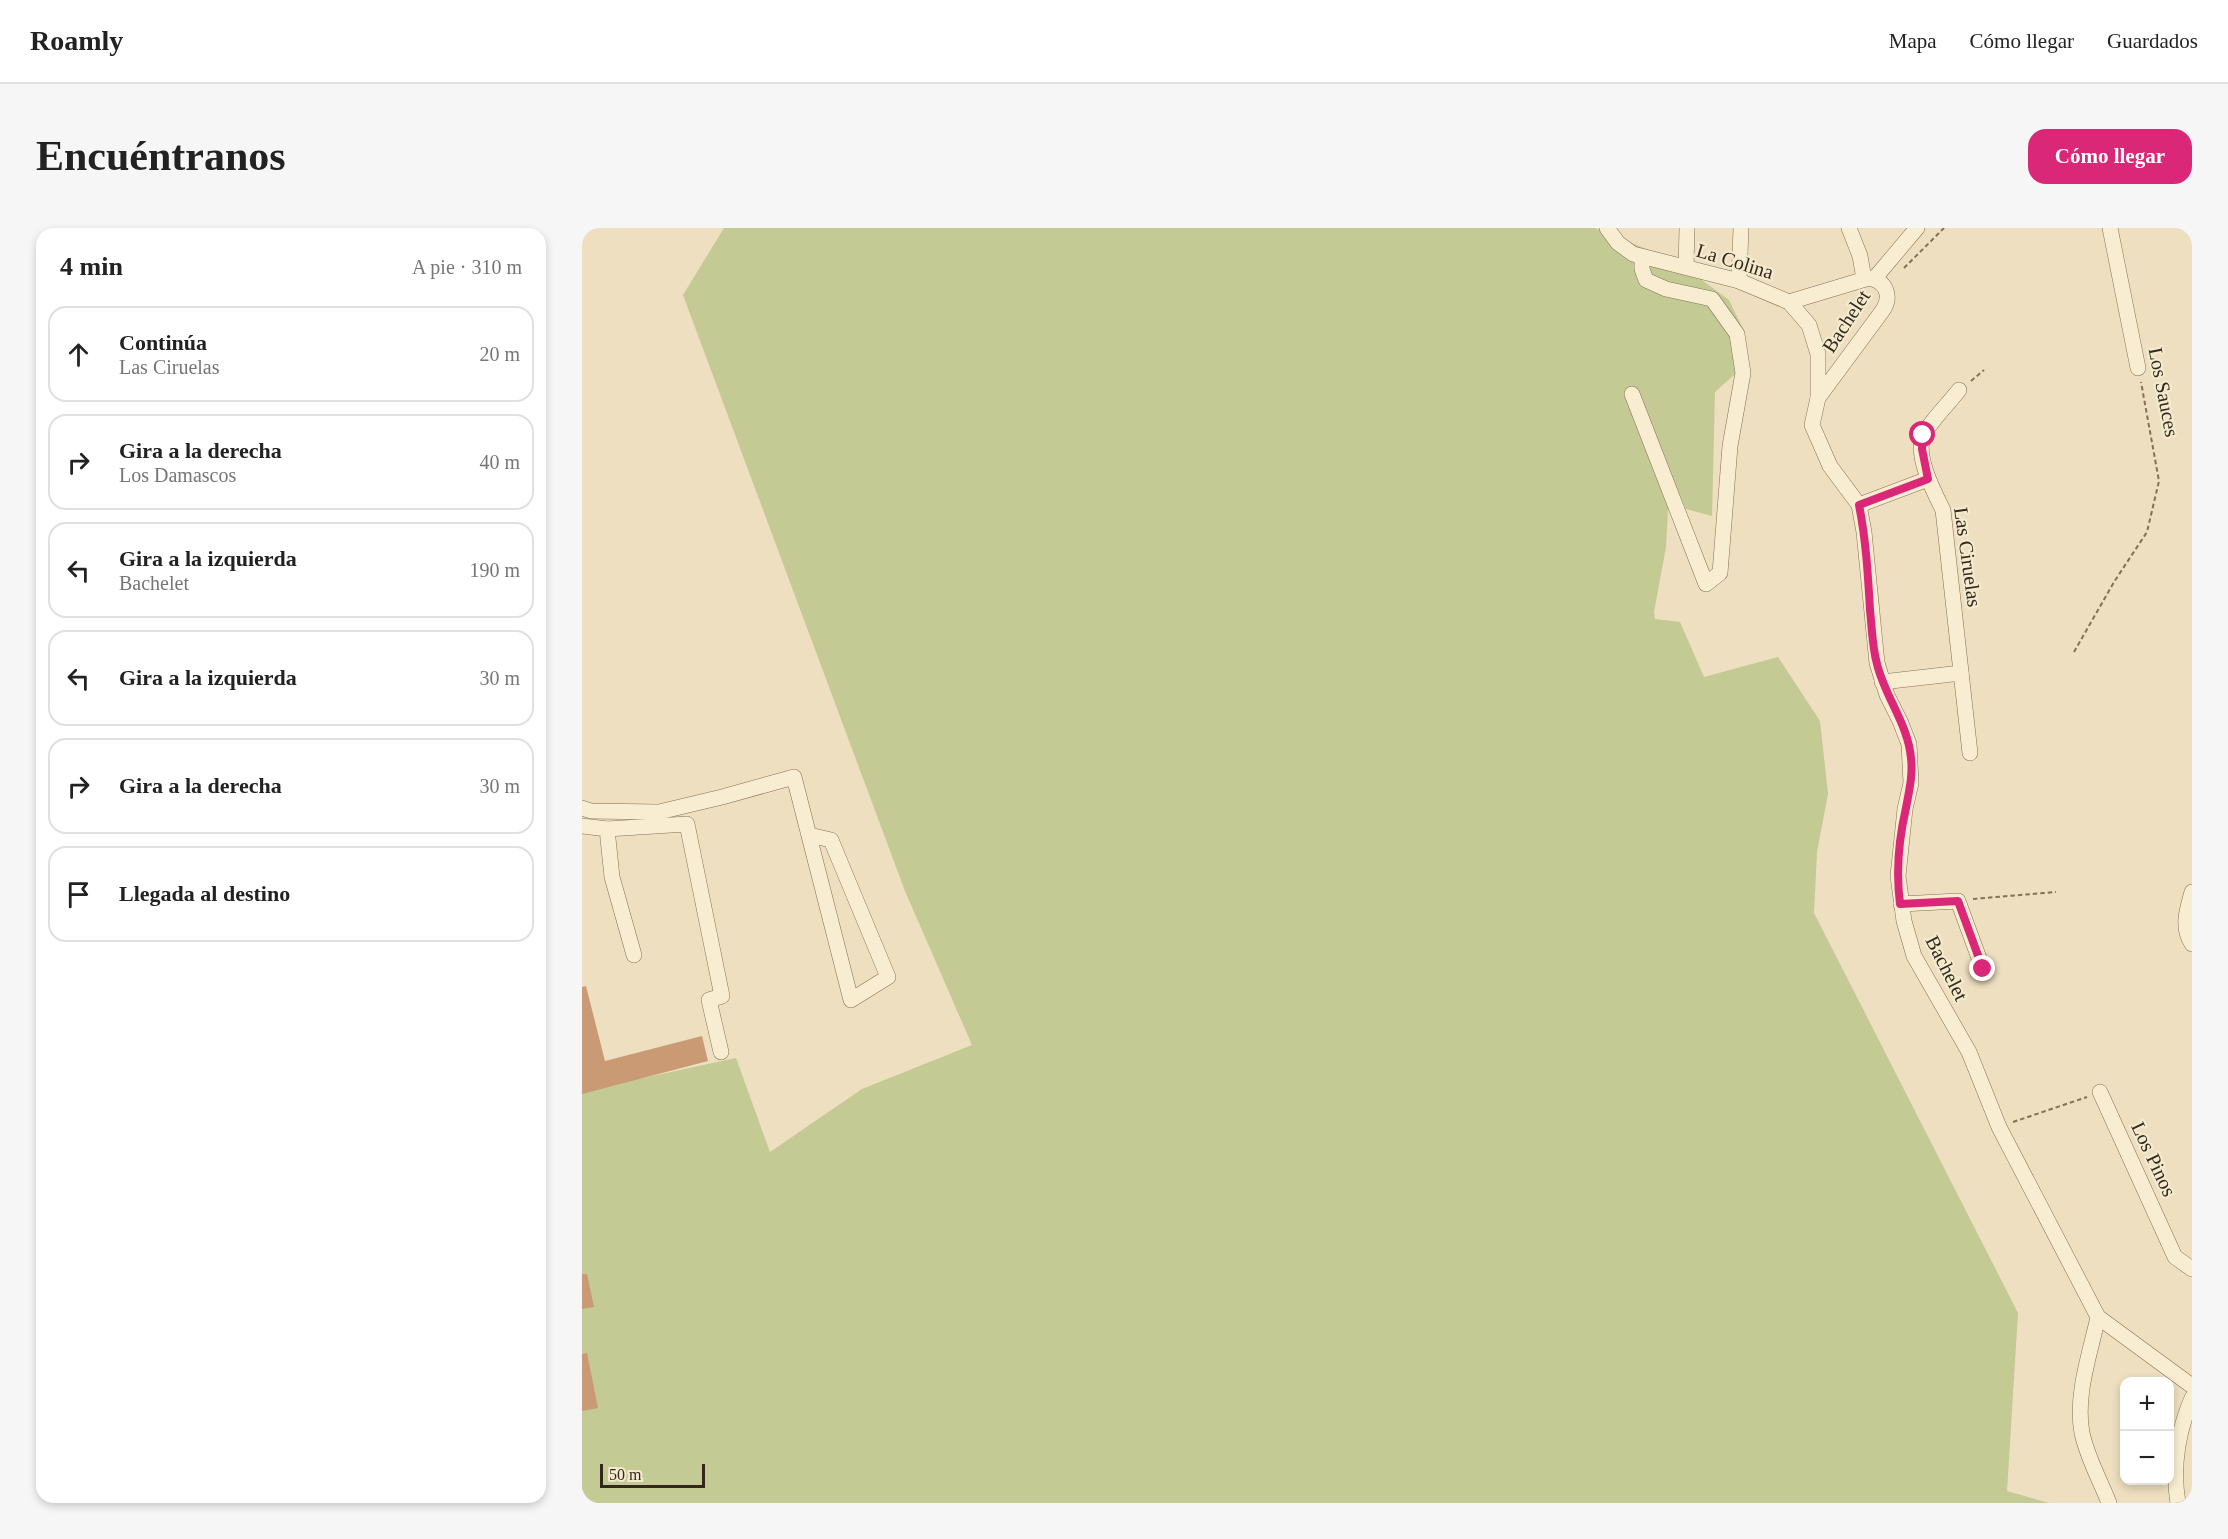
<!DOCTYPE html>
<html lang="es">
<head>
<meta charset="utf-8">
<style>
  body { margin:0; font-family:"Times New Roman",serif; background:#f6f6f6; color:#222 }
  .controls { position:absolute; right:18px; bottom:18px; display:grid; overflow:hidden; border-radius:12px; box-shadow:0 3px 9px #0003 }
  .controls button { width:54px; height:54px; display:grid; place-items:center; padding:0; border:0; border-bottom:2px solid #e0e0e0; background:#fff; color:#222; font:30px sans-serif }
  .scale { position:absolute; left:18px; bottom:15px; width:105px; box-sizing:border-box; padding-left:6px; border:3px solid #34281c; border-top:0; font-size:16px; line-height:21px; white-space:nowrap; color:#34281c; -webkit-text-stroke:4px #f4eace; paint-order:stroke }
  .stop { position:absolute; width:18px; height:18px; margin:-14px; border:4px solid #db2777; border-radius:50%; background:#fff }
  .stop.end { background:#db2777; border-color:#fff; box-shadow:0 2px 6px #0008 }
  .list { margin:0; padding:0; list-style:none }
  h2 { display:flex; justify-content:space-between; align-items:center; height:78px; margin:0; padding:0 24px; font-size:26px }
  h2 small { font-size:20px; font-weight:400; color:#767676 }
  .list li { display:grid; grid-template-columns:39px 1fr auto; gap:18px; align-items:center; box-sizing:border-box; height:96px; margin:0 12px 12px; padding:0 12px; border:2px solid #e0e0e0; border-radius:18px }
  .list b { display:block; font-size:22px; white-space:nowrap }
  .list p { margin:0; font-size:20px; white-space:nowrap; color:#767676 }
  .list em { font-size:20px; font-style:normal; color:#767676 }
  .icon { flex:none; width:33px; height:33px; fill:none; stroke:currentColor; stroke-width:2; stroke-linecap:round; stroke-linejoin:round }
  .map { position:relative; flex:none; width:1610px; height:1275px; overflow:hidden; border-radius:18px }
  header { display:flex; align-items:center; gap:36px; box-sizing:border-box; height:84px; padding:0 30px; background:#fff; border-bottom:2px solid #e0e0e0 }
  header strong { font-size:28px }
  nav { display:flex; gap:33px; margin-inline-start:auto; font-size:21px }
  .intro { display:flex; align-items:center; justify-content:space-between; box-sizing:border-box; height:144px; padding:0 36px }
  h1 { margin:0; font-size:42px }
  .button { padding:15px 27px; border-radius:18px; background:#db2777; color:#fff; font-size:21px; font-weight:700 }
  main { display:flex; gap:36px; padding:0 36px }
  aside { flex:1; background:#fff; border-radius:18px; box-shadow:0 3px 9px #0003 }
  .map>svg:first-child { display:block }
</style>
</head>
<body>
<header>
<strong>Roamly</strong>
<nav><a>Mapa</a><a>Cómo llegar</a><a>Guardados</a></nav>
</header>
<div class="intro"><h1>Encuéntranos</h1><a class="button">Cómo llegar</a></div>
<main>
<aside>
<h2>4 min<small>A pie · 310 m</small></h2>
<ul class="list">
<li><svg class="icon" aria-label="ahead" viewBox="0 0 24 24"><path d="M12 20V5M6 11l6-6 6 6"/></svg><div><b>Continúa</b><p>Las Ciruelas</p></div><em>20 m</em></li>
<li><svg class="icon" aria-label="right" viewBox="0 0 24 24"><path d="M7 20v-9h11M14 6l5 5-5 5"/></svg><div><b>Gira a la derecha</b><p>Los Damascos</p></div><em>40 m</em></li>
<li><svg class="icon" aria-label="left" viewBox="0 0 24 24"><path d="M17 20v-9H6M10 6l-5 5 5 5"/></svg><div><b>Gira a la izquierda</b><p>Bachelet</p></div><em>190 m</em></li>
<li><svg class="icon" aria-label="left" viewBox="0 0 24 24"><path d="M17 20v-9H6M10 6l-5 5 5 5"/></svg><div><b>Gira a la izquierda</b></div><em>30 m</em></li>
<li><svg class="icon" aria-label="right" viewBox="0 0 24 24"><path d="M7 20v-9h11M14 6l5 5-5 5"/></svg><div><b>Gira a la derecha</b></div><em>30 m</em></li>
<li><svg class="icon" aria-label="arrive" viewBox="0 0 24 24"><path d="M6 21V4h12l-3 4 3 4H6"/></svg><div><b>Llegada al destino</b></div></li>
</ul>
</aside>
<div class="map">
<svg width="1610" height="1275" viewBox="0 0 1610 1275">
  <rect width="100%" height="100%" fill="#eddfbf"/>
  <polygon fill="#c3ca93" points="142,0 1013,0 1094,33 1147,72 1162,103 1153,146 1133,164 1130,288 1104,281 1088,245 1084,319 1072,384 1073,391 1098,394 1122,449 1196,429 1238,493 1246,566 1235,624 1232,685 1436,1085 1425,1263 1467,1275 0,1275 0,863 154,830 188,924 280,861 390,817 323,663 101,67"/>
  <g fill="#ca9a75">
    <polygon points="4,758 23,833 120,808 126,833 0,866 0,759"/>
    <polygon points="0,1046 5,1046 12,1079 0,1081"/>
    <polygon points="5,1125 16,1180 0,1183 0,1126"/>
  </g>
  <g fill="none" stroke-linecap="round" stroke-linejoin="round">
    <g stroke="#857058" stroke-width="16">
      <g id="minor">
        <polyline points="1025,0 1036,15 1051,26 1157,53 1207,74 1227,97 1236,126 1236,170"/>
        <polyline points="1267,0 1278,28 1282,51"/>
        <polyline points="1528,0 1556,140"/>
        <polyline points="1104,39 1105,0"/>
        <polyline points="1292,51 1335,0"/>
        <polyline points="1157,53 1159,0"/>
        <path d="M1207 74 1287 50C1304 53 1310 68 1301 82L1236 170 1230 197 1248 238 1277 277 1282 304 1295 435 1305 467 1318 493 1327 516 1329 555 1323 581 1316 648 1322 693 1332 728 1387 824 1417 899 1516 1089C1508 1126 1493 1167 1500 1205 1505 1229 1518 1252 1527 1275"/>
        <path d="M1377 162C1368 174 1348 194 1342 206 1332 227 1352 264 1361 282L1388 525"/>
        <polyline points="1050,166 1124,356 1138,345 1148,218 1161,145 1155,106 1130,71 1084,61 1064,52 1060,41 1060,30"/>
        <polyline points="1277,277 1346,251"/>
        <polyline points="1300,454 1379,445"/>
        <polyline points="0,580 9,583 77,584 140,569 212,549 269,772 306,749 249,612 227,607"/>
        <polyline points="0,598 25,601 30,649 52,727"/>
        <polyline points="25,601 105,596 140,768 127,772 139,824"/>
        <path d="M1610 664C1605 682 1599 699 1610 716"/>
        <polyline points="1319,676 1376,673 1401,741"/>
        <polyline points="1518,864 1593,1029 1610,1041"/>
        <polyline points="1516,1089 1610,1158"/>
        <path d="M1596 1275C1590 1239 1596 1203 1610 1170"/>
      </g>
    </g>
    <g stroke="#857058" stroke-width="2" stroke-dasharray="4.5 3" stroke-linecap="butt">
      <polyline points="1322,40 1362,0"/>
      <polyline points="1389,153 1402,142"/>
      <polyline points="1492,424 1532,354 1565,304 1577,253 1559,154"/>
      <polyline points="1391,671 1474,664"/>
      <polyline points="1431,894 1505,869"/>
    </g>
    <use href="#minor" stroke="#f8edd1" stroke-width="15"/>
  </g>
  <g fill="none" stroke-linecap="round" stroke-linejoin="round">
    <path stroke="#db2777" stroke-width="8" d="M1341 207 1340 221 1346 251 1277 277C1284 312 1286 347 1288 382 1290 400 1290 418 1295 436 1303 469 1326 496 1329 530 1331 548 1327 563 1324 580 1317 610 1314 645 1318 676L1376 673 1401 741"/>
  </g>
  <g text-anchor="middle" stroke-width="4.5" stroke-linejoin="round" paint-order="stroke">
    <g font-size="20" fill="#34281c" stroke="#f4eace">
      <text transform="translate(1153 33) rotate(17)" y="7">La Colina</text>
      <text transform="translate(1264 93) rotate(-57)" y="7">Bachelet</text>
      <text transform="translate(1582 164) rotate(79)" y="7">Los Sauces</text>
      <text transform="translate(1386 329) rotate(82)" y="7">Las Ciruelas</text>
      <text transform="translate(1365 740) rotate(63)" y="7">Bachelet</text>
      <text transform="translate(1572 931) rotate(65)" y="7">Los Pinos</text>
    </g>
  </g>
</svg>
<div class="controls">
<button>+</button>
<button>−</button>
</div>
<div class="scale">50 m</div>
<div class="stop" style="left:1341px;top:207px"></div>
<div class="stop end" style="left:1401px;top:741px"></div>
</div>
</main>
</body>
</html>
